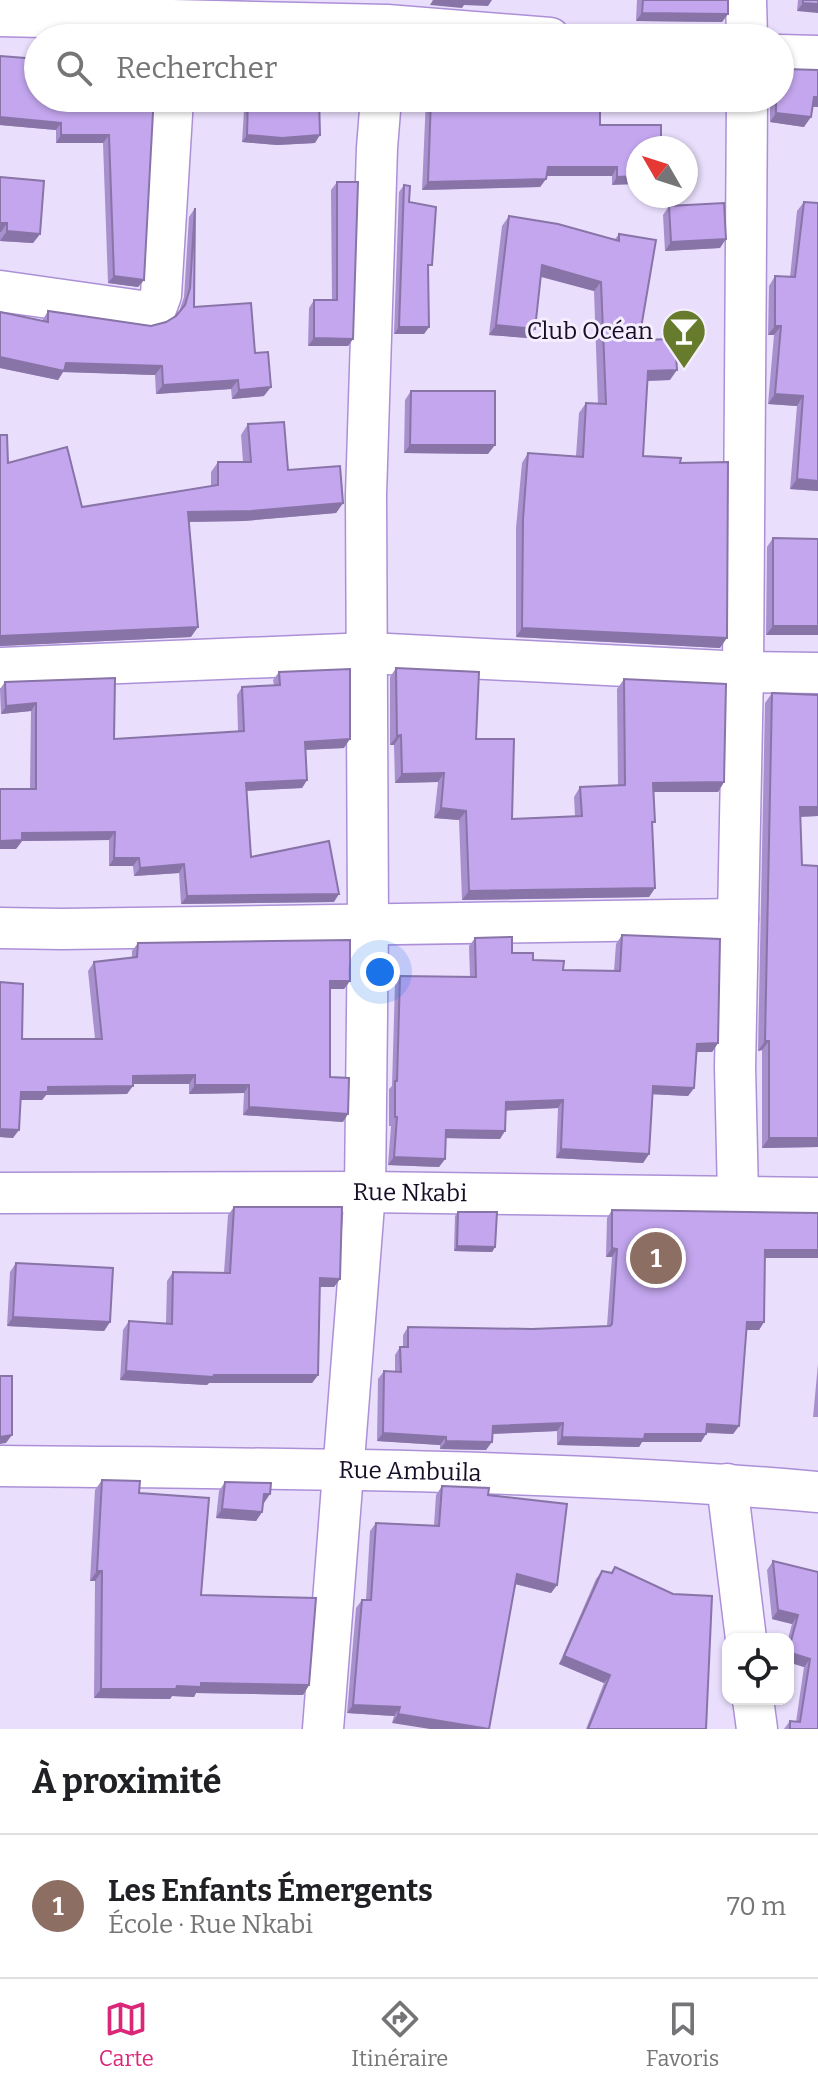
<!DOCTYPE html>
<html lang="fr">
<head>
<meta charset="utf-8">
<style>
  body { margin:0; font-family:Bitter,serif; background:#f6f6f6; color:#202124 }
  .controls { position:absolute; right:24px; bottom:24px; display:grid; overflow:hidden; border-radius:16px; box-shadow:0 2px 6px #0004 }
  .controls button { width:72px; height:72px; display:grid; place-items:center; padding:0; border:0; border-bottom:2px solid #e0e0e0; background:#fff; color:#202124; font:40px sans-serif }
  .compass { position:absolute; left:626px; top:136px; width:72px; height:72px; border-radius:50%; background:#fff; box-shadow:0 2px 6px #0004; rotate:309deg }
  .you { position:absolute; left:380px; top:972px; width:28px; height:28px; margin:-20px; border:6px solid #fff; border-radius:50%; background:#1a73e8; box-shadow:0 0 0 12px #1a73e833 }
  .badge { display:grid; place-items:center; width:52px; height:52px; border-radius:50%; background:#db2777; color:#fff; font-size:26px; font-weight:700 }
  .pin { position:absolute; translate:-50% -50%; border:4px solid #fff; box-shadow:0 2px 8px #0006 }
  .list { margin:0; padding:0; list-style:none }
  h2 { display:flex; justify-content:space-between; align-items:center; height:104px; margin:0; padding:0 32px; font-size:34px }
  h2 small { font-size:26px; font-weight:400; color:#757577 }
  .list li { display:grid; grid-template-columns:52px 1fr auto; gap:24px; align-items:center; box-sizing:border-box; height:144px; padding:0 32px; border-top:2px solid #e0e0e0 }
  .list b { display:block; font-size:30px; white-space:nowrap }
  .list p { margin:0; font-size:26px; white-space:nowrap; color:#757577 }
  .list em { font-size:26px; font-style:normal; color:#757577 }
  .icon { flex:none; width:44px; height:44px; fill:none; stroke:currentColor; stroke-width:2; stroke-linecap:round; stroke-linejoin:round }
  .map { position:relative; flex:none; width:818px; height:1729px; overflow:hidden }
  .search { position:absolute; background:#fff; box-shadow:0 2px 6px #0004; left:24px; right:24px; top:24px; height:88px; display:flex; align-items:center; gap:20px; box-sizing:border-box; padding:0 28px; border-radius:44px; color:#757577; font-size:30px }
  .sheet { height:248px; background:#fff }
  nav { display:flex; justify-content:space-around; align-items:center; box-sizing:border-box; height:112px; border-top:2px solid #e0e0e0; background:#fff; font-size:22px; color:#757577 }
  nav a { display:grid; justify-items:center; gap:4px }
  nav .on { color:#db2777 }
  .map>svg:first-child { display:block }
</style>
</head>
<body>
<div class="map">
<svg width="818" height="1729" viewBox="0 0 818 1729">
  <rect width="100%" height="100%" fill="#e9defc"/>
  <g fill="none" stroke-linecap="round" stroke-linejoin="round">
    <g stroke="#ac90d7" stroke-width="43">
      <g id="street">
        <polyline points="746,0 747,38"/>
        <polyline points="0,16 387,25 550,38"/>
        <polyline points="780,55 818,56"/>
        <polyline points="0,291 148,312 157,306 161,295 173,98"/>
        <polyline points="0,668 369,653 743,672 818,673"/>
        <polyline points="0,928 62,929 738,919"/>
        <path id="s1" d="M0 1193 365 1192 818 1198"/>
        <polyline points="738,1195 735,1067 743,672 747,98"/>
        <path id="s2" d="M0 1466C272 1469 546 1468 818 1492"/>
        <polyline points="727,1484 746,1639"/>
        <polyline points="753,1699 757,1729"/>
        <polyline points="323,1729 365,1192 368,924 366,495 377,148 381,98"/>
      </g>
    </g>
    <use href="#street" stroke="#fff" stroke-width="40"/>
  </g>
  <g fill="#a88fcd">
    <polygon points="637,0 728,0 728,14 722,22 636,21"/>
    <polygon points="798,0 818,0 797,11"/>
    <polygon points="786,69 818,70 818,107 812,107 804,127 770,122 770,98 780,98"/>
    <polygon points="243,98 319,98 315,143 277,145 242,142 244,110"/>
    <polygon points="426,98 600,98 600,125 661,125 612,185 612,176 547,176 546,179 540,187 422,190"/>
    <polygon points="153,112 144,280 138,287 108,283 103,143 56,143 56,130 0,125"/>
    <polygon points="0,177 40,234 33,243 0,241"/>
    <polygon points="337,182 353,339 348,346 308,346 309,308 314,300 332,300 331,190"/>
    <polygon points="404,185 409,202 429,327 424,334 394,334 399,192"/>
    <polygon points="804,202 818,491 790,489 797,406 768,404 774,335 768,335 769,286 775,276 790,277 797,211"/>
    <polygon points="669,206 720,248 665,251 663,215"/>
    <polygon points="195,208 194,307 255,353 264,396 232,399 231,389 156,394 155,375 63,372 58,380 0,368 0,312 42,321 48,311 151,326 166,322 176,316 179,312 184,297 189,217"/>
    <polygon points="509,216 615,239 619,234 639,340 670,380 647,381 643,456 680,463 720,648 516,637 516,528 522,463 528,453 576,456 579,413 586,403 598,404 594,291 541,277 535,329 528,338 489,335 502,226"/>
    <polygon points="411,391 488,454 404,453 405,400"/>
    <polygon points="248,424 288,470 343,503 336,513 243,521 189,522 191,637 0,646 0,435 8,463 82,507 211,486 211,472 218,462 243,462 241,435"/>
    <polygon points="773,538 818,539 818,635 766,635 767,547"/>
    <polygon points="396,668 476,739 512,819 575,816 574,797 580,787 618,785 617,689 624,679 724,782 718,792 653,792 652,827 655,888 649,897 462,900 459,820 434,818 438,782 395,783 394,745 390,745 390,677"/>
    <polygon points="279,672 344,748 306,750 307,780 302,788 246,791 251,857 334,902 181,904 179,873 134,876 133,866 109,866 109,840 22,841 16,849 30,789 31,711 1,714 0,689 5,682 114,739 238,731 237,695 242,687 274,685 273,680"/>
    <polygon points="772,693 818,695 818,816 800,817 802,865 818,1147 762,1148 762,1050 758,1051 765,703"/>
    <polygon points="622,935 718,1043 712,1052 696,1052 694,1088 688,1096 653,1094 649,1154 643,1163 556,1158 558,1108 506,1110 500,1139 446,1138 445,1159 439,1167 388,1165 391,1126 389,1126 389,1089 392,1086 395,984 400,976 470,977 469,946 475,938 512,953 563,970 614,971 616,944"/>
    <polygon points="138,943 350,981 344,989 330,989 330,1077 343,1122 243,1115 244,1093 189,1094 189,1084 133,1084 127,1094 46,1095 42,1100 20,1100 13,1138 0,1137 0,982 22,1039 95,1039 88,971 94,962 132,958 132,951"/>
    <polygon points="234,1207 340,1279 334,1287 320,1287 318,1375 312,1383 209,1383 207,1385 120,1380 123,1330 129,1321 166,1323 167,1281 173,1272 224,1273 228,1215"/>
    <polygon points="612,1210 818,1258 765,1258 764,1322 759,1330 746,1330 739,1426 733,1434 706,1433 701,1442 642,1442 639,1447 557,1445 557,1431 493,1434 486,1450 440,1449 440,1445 377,1441 378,1379 384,1371 395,1372 395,1355 400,1347 403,1347 403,1335 408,1327 532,1329 607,1326 612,1257 606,1257 607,1218"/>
    <polygon points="458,1212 495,1247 492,1252 454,1251 455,1216"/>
    <polygon points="16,1263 110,1322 104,1331 7,1326 10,1272"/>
    <polygon points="818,1364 818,1417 813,1417"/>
    <polygon points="102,1480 139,1493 201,1595 309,1685 303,1695 196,1693 194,1697 172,1696 170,1699 94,1698 95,1581 90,1581 95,1490"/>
    <polygon points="225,1482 264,1503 263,1503 262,1512 256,1521 216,1518 219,1491"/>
    <polygon points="442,1486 488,1495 557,1585 551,1593 515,1584 392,1723 394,1716 347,1713 356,1608 362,1600 366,1600 370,1531 376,1523 434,1525 436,1495"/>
    <polygon points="773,1561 818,1572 818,1729 784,1729 790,1721 796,1722 804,1667 788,1662 788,1639 792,1624 772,1619 767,1570"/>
    <polygon points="615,1567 706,1729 586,1729 604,1683 559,1664 596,1579 602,1571 611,1573"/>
  </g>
  <g fill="#8874a7">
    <polygon points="433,0 492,0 488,6 464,5 462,8 430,5"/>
    <polygon points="803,3 818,4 818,13 797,11"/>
    <polygon points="642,13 728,14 722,22 636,21"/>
    <polygon points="814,97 818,97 818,107 807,106"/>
    <polygon points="776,113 811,117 804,127 770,122"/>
    <polygon points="0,117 61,123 56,130 0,125"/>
    <polygon points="61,135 109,135 103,143 56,143"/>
    <polygon points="247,135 320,135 315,143 277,145 242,142"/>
    <polygon points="548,167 617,167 612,176 542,176"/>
    <polygon points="638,176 638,184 612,185 617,177"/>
    <polygon points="546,179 540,187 422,190 428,182"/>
    <polygon points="0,223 7,223 1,232 0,232"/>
    <polygon points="7,231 40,234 33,243 0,241"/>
    <polygon points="726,239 720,248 665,251 671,242"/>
    <polygon points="542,265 601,282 594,291 535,275"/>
    <polygon points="114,276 144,280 138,287 108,283"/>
    <polygon points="496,325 535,329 528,338 489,335"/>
    <polygon points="775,326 781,326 774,335 768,335"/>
    <polygon points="399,327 429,327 424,334 394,334"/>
    <polygon points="314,338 353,339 348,346 308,346"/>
    <polygon points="0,357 66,363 162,366 155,375 63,372 58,380 0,368"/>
    <polygon points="677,370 670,380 641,381 648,371"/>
    <polygon points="238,380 231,389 156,394 163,385"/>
    <polygon points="271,387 264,396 232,399 239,390"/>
    <polygon points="775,394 803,396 797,406 768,404"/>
    <polygon points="410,445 495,445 488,454 404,453"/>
    <polygon points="797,479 818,481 818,491 790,489"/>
    <polygon points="343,503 336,513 243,521 181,522 188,512"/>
    <polygon points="773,626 818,626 818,635 766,635"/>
    <polygon points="198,627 191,637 0,646 0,636"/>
    <polygon points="522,628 727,638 720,648 516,637"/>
    <polygon points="36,703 31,711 1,714 6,706"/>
    <polygon points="401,735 394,745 390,745 397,736"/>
    <polygon points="350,739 344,748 300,750 305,742"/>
    <polygon points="444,773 438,782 395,783 402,774"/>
    <polygon points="307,780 302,788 240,791 246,783"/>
    <polygon points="724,782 718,792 646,792 653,783"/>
    <polygon points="800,807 818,807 818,816 794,817"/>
    <polygon points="441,808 466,811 459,820 434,818"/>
    <polygon points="115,832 109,840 22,841 16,849 0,849 0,841 22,833"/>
    <polygon points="114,858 139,858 133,866 109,866"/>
    <polygon points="184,864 179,873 134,876 140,868"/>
    <polygon points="655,888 649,897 462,900 469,891"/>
    <polygon points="339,894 334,902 181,904 187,896"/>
    <polygon points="330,981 350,981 344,989 324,989"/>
    <polygon points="765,1041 769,1041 762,1050 758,1051"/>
    <polygon points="718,1043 712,1052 691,1052 697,1044"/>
    <polygon points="195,1075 189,1084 127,1084 133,1076"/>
    <polygon points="195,1085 249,1085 244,1093 189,1094"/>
    <polygon points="133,1086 127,1094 46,1095 42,1100 15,1100 21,1092 48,1087"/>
    <polygon points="653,1086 694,1088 688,1096 648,1094"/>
    <polygon points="563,1100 558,1108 500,1111 506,1102"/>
    <polygon points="249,1107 348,1114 343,1122 243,1115"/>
    <polygon points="0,1129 19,1130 13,1138 0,1137"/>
    <polygon points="446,1130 505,1131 500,1139 440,1138"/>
    <polygon points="769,1138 818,1138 818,1147 762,1148"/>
    <polygon points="561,1149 649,1154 643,1163 556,1158"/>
    <polygon points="394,1157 445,1159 439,1167 388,1165"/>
    <polygon points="457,1246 495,1247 492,1252 454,1251"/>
    <polygon points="612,1248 617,1249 612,1257 606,1257"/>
    <polygon points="765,1250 818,1250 818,1258 759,1258"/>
    <polygon points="320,1278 340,1279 334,1287 314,1287"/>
    <polygon points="13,1317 110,1322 104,1331 7,1326"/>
    <polygon points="747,1322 764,1322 759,1330 741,1330"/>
    <polygon points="126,1371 318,1375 312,1383 209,1383 207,1385 120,1380"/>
    <polygon points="563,1423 557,1431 488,1434 493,1426"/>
    <polygon points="707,1424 739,1426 733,1434 701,1432"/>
    <polygon points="383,1433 446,1437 440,1445 377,1441"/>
    <polygon points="645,1434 706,1434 701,1442 642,1442 639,1447 557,1445 562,1437"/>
    <polygon points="12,1435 6,1443 0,1444 0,1437"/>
    <polygon points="446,1441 492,1442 486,1450 440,1449"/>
    <polygon points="264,1494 270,1494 264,1503 258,1503"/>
    <polygon points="222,1509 262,1512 256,1521 216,1518"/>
    <polygon points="97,1571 102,1571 95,1581 90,1581"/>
    <polygon points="517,1574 557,1585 551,1593 511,1583"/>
    <polygon points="778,1610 798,1615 792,1624 772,1619"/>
    <polygon points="788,1652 810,1659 804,1667 788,1662"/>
    <polygon points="564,1656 610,1675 604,1683 559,1664"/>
    <polygon points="201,1683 309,1685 303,1695 196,1693 194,1697 172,1696 170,1699 94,1698 101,1689 177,1686"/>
    <polygon points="353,1705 400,1707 394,1716 347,1713"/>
    <polygon points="398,1714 489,1729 430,1729 392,1723"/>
  </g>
  <g fill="#c3a6ee" stroke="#8874a7" stroke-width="2">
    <polygon points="643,0 728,0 728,14 642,13"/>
    <polygon points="803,0 818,0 818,4 803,3"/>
    <polygon points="0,56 38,59 38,98 155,98 153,112 144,280 114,276 109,135 61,135 61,123 0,117"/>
    <polygon points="780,67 786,69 818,70 818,97 814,97 811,117 776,113 776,98 780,98"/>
    <polygon points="248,98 319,98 320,135 282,138 247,135"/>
    <polygon points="431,98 600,98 600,125 661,125 661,148 638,148 638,176 617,177 617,167 548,167 546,179 428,182"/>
    <polygon points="0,177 44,181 40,234 7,231 7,223 0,223"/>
    <polygon points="337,182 358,182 353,339 314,338 314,300 337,300"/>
    <polygon points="404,185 410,186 409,202 436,207 432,265 428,265 429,327 399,327"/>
    <polygon points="804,202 818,203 818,481 797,479 803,396 775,394 781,326 775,326 775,276 795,277"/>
    <polygon points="724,203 726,239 671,242 669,206"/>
    <polygon points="195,208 194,307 251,303 255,353 268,352 271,387 239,390 238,380 163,385 162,366 66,363 64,371 0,357 0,312 48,322 48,311 151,326 166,322 176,316 185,305 190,288"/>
    <polygon points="509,216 558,224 619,241 619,234 656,240 639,340 675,339 677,370 648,371 643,456 681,458 680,463 728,462 727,638 522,628 523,519 528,453 583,457 586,403 606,404 601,282 542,265 535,329 496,325"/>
    <polygon points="411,391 495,391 495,445 410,445"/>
    <polygon points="284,422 288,470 340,466 343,503 251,511 188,512 198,627 0,636 0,435 7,435 8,463 67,447 82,507 218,485 218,462 251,462 248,424"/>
    <polygon points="773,538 818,539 818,626 773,626"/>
    <polygon points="396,668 479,672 476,739 514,739 512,819 582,816 580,787 625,785 624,679 726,684 724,782 653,783 655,822 652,822 655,888 469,891 466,811 441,808 444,773 402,774 401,735 397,736"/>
    <polygon points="350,669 350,739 305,742 307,780 246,783 251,857 329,841 339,894 187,896 184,864 140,868 139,858 114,858 115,832 22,833 22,840 0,841 0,789 36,789 36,703 6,706 5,682 115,678 114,739 244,731 242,687 280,685 279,672"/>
    <polygon points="772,693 818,695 818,807 800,807 802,865 818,866 818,1138 769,1138 769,1041 765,1041"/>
    <polygon points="622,935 720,939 718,1043 697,1044 694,1088 653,1086 649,1154 561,1149 563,1100 506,1102 505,1131 446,1130 445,1159 394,1157 397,1117 395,1117 395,1081 397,1081 400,976 476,977 475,938 512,937 512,953 533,953 533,960 564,961 563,970 620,971"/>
    <polygon points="350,940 350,981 330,981 330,1077 349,1078 348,1114 249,1107 249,1085 195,1085 195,1075 133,1076 133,1086 48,1087 48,1092 21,1092 19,1130 0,1129 0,982 23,984 22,1039 102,1039 94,962 137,957 138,943"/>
    <polygon points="234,1207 342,1207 340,1279 320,1278 318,1375 214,1375 213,1377 126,1371 129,1321 172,1324 173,1272 230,1273"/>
    <polygon points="612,1210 818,1213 818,1250 765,1250 764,1322 747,1322 739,1426 707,1424 706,1434 645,1434 644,1439 562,1437 563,1423 493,1426 492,1442 446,1441 446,1437 383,1433 384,1371 401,1372 400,1347 408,1347 408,1327 532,1329 610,1326 612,1324 617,1249 612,1248"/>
    <polygon points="458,1212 497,1212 495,1247 457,1246"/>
    <polygon points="16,1263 113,1268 110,1322 13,1317"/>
    <polygon points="0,1376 12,1376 12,1435 0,1437"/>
    <polygon points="102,1480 140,1481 139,1493 209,1498 201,1595 316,1598 309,1685 201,1683 201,1687 177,1686 176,1689 101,1689 102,1571 97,1571"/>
    <polygon points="225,1482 271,1483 270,1494 264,1494 262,1512 222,1509"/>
    <polygon points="442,1486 489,1488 488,1495 567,1504 557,1585 517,1574 489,1729 398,1714 400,1707 353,1705 362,1600 371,1600 376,1523 439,1526"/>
    <polygon points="773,1561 818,1572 818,1729 790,1729 790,1721 800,1722 810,1659 788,1652 798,1615 778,1610"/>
    <polygon points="615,1567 673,1594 712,1596 706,1729 588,1729 610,1675 564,1656 602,1571 612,1573"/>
  </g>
  <defs>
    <g id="bar-pin" transform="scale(2.3)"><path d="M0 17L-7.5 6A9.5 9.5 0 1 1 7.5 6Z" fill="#667b2b" stroke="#f4eefd"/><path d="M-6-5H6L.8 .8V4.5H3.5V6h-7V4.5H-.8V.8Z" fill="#fff"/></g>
  </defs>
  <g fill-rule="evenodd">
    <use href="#bar-pin" x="684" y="331"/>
  </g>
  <g text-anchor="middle" stroke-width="6" stroke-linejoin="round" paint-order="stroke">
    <g font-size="24" fill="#180d27" stroke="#f4eefd" text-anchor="end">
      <text x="653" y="339">Club Océan</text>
    </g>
    <g font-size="24" fill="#180d27" stroke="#f4eefd">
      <text dy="8" stroke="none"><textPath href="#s1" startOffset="410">Rue Nkabi</textPath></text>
      <text dy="8" stroke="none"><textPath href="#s2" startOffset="410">Rue Ambuila</textPath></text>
    </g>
  </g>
</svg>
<div class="controls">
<button><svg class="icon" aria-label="locate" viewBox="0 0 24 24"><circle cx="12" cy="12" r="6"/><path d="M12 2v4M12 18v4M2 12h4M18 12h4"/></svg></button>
</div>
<svg class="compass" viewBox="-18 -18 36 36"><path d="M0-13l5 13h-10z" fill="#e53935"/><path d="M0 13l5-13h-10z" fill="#757577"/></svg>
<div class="you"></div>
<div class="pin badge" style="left:656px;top:1258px;background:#8d6e63">1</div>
<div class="search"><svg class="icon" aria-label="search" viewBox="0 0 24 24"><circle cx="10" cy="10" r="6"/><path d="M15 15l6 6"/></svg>Rechercher</div>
</div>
<section class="sheet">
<h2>À proximité<small></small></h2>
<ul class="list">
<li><span class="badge" style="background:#8d6e63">1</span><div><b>Les Enfants Émergents</b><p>École · Rue Nkabi</p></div><em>70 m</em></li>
</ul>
</section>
<nav>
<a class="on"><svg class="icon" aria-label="map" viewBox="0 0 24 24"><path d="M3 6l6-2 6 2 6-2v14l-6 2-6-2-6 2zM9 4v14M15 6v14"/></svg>Carte</a>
<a><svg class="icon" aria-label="directions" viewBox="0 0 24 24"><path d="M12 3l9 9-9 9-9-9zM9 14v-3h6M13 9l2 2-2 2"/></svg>Itinéraire</a>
<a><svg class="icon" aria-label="saved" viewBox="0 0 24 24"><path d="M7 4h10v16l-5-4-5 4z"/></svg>Favoris</a>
</nav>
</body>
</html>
